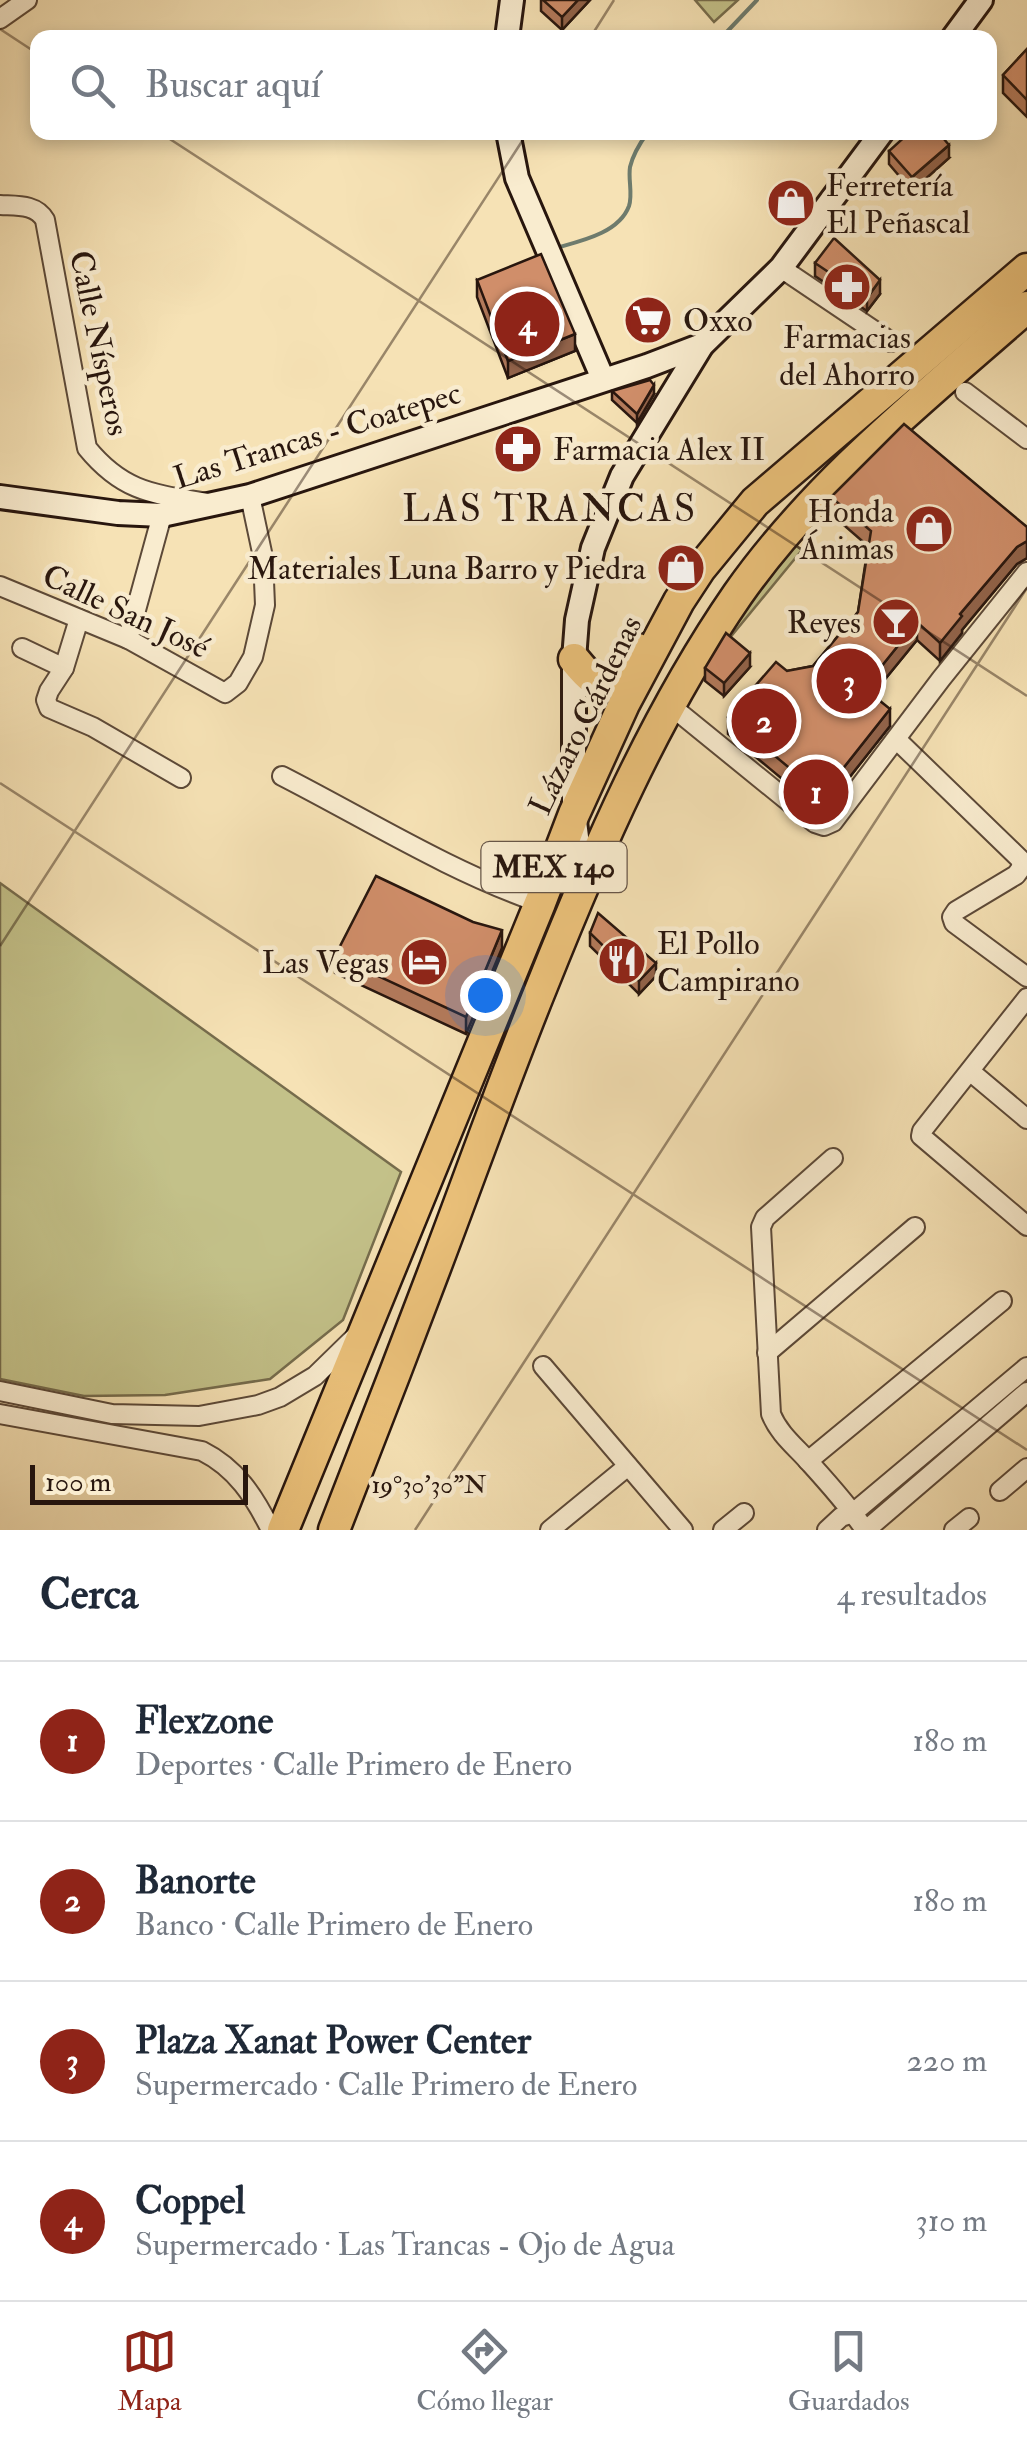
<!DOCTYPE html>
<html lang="es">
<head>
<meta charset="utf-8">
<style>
  body { margin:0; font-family:"IM FELL Double Pica",serif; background:#f6f6f7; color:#1f2937 }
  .scale { position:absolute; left:30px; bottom:25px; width:218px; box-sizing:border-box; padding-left:10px; border:5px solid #28160e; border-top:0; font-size:28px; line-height:35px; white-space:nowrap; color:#28160e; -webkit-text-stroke:8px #f9eccf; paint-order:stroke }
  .you { position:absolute; left:485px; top:995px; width:35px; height:35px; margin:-25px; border:8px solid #fff; border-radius:50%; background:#1a73e8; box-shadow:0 0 0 15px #1a73e833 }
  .badge { display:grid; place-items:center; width:65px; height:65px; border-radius:50%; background:#8f2418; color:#fff; font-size:32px; font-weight:700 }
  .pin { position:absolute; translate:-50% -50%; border:5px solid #fff; box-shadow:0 2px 10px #0006 }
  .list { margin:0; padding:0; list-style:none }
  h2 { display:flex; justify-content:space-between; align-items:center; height:130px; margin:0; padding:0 40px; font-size:42px }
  h2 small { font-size:32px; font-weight:400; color:#747a83 }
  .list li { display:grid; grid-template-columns:65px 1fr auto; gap:30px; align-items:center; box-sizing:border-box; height:160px; padding:0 40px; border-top:2px solid #e0e1e3 }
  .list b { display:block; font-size:38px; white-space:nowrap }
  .list p { margin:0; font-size:32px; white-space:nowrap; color:#747a83 }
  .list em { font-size:32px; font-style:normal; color:#747a83 }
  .icon { flex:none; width:55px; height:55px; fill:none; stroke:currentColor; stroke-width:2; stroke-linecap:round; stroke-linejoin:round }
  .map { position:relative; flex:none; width:1027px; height:1530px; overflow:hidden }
  .search { position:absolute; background:#fff; box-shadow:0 5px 15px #0003; left:30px; right:30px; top:30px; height:110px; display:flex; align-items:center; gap:25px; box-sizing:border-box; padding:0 35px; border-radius:20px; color:#747a83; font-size:38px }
  .sheet { height:770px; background:#fff }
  nav { display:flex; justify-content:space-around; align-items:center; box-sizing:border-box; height:140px; border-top:2px solid #e0e1e3; background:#fff; font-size:28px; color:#747a83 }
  nav a { display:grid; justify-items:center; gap:5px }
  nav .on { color:#8f2418 }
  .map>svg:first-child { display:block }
</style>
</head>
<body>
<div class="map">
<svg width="1027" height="1530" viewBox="0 0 1027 1530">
  <rect width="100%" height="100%" fill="#f6e2b5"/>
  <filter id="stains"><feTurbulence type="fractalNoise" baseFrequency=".002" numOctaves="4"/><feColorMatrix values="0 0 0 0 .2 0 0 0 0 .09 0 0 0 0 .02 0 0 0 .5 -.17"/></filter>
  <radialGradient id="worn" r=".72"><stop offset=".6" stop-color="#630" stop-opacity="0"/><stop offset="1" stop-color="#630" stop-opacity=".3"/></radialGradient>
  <g fill="#c3c189" stroke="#766c4c" stroke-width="2.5">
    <polygon points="695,0 738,0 714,22"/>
    <polygon points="790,541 802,550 724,645 743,596"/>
    <polygon points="0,883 401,1172 343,1320 270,1379 165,1395 84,1396 0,1379"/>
  </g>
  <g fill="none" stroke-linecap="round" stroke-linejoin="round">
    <g stroke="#6e7b6d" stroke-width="4">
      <polyline points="721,38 757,0"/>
      <path d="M556 248C581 241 619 233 629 206 633 194 628 180 630 167 633 154 640 143 648 132"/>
    </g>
    <g stroke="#5c4938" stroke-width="22">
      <g id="street">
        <polyline points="0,19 27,0"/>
        <path d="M0 205C17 206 36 204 45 220L87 448C123 492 153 494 207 503"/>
        <polyline points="781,268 891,342"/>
        <polyline points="965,392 1027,439"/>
        <polyline points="0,586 128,639 225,693 238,683 253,657 265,605 263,557 250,496"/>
        <polyline points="79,619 64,668 49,691 46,700 49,708 93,727 181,778"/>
        <polyline points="128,639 162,515"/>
        <polyline points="22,648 64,668"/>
        <polyline points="671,706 815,823 824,826 833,822 941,679 1027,572"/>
        <polyline points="896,739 1020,859 1022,867 1016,875 956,911 952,917 954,923 1027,977"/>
        <path d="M282 776C368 820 449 871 540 903"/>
        <polyline points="1027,998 922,1131 921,1136 1027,1226"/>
        <polyline points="971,1072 1027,1119"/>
        <path d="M833 1158 765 1218 761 1227 771 1414C779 1434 796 1447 810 1463 829 1484 849 1506 865 1530"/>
        <polyline points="767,1353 915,1227"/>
        <polyline points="543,1366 683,1530"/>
        <polyline points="0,1391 112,1414 199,1416 258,1405 280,1397 315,1376 357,1335"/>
        <path d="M0 1414 202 1451C236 1468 254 1496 271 1530"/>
        <polyline points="808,1461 1002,1301"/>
        <polyline points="1000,1491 1027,1468"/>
        <polyline points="550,1530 628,1466"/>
        <polyline points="723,1530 744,1513"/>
        <polyline points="827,1530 841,1517 853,1513 1027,1367"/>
        <polyline points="866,1530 1027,1392"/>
        <polyline points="954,1530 969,1518"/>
      </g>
    </g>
    <g stroke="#28160e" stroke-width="28">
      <g id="secondary">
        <polyline points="507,38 512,0"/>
        <polyline points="953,38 981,0"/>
        <polyline points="508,132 517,178 603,379"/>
        <polyline points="0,497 118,513 162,515 250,496 647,366 702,345"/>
        <polyline points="583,883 574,814 574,659 577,620 593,548 622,476 702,345 781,268 882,132"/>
      </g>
    </g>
    <g stroke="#28160e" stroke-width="35">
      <g id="highway">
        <path d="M574 659C579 665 586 674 592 678 613 693 628 663 638 649"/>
        <polyline points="283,1530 540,903 574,814 624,704 679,601 700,569 755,502 1027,269"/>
        <path d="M334 1530C367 1445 400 1361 432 1276 469 1179 503 1082 542 986 596 851 655 714 738 594 816 483 926 396 1027 307"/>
      </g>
    </g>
    <use href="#street" stroke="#f9eccf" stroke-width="18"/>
    <use href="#secondary" stroke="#f9eccf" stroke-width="22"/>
    <use href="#highway" stroke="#ebc17a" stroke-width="30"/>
  </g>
  <g fill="#b37a5b" stroke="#28160e" stroke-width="2.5">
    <polygon points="541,0 590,0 562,30 541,11"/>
    <polygon points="1027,49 1027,117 1003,93 1003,75"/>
    <polygon points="889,151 949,158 912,191 889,164"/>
    <polygon points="815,263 880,294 867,311 815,276"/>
    <polygon points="477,280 575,351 508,378 477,297"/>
    <polygon points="612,391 654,394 637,423 612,400"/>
    <polygon points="831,497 1027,527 1027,558 1017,564 962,630 962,633 940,661 917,640 872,695 890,726 822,812 728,734 728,717 787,671 813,666 858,612 868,546 831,514"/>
    <polygon points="750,667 724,696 705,681 705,668"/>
    <polygon points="590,933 656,976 639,994 590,946"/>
    <polygon points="502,948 466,1034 335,973 335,956"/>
  </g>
  <g fill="#92634a" stroke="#28160e" stroke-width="2.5">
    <polygon points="578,0 590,0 562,30 562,17"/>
    <polygon points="949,145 949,158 912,191 912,177"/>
    <polygon points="880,280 880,294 867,311 867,298"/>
    <polygon points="575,334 575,351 508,378 508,361"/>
    <polygon points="654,385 654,394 637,423 637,414"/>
    <polygon points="1027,541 1027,558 1017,564 962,630 962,633 940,661 940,643 960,614 1017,547"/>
    <polygon points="917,622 917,640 864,705 864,688"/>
    <polygon points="750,653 750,667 724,696 724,683"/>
    <polygon points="890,709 890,726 822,812 822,795"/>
    <polygon points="502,930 502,948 466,1034 466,1017"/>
    <polygon points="656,963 656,976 639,994 639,981"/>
  </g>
  <g fill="#d08e6a" stroke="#28160e" stroke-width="2.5">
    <polygon points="543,0 578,0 562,17"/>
    <polygon points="1027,49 1027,100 1003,75"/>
    <polygon points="910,132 938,132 949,145 912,177 889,151"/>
    <polygon points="834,238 880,280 867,298 815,263"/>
    <polygon points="541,254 575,334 508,361 477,280"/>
    <polygon points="650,380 654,385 637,414 612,391"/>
    <polygon points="904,424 1027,527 1027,541 1017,547 960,614 962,616 940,643 917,622 864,688 890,709 822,795 728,717 776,662 787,671 813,666 858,612 871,531 831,497"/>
    <polygon points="726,633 750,653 724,683 705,668"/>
    <polygon points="376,876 473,922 502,930 466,1017 335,956"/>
    <polygon points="598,913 656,963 639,981 590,933"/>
  </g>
  <path fill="none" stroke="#28160e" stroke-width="2.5" stroke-opacity="0.45" d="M0 29 38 54M590 38 614 0M159 132 1027 696M0 783 1027 1450M0 946 528 132M415 1530 1027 588"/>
  <defs>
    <g id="shop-disc" transform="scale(2.5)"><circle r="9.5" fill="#8f2418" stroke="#f9eccf"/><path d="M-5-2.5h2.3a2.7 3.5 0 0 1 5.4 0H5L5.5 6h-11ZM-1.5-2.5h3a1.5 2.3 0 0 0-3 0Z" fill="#fff"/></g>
    <g id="pharmacy-disc" transform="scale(2.5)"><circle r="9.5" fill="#8f2418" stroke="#f9eccf"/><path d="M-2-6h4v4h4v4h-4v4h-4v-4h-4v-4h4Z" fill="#fff"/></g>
    <g id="supermarket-disc" transform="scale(2.5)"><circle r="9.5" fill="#8f2418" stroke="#f9eccf"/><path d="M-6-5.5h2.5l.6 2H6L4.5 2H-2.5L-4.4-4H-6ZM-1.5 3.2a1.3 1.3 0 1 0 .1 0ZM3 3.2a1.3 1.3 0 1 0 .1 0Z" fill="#fff"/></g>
    <g id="bar-disc" transform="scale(2.5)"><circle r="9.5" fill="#8f2418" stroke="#f9eccf"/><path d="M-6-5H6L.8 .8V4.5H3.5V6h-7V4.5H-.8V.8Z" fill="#fff"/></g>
    <g id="restaurant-disc" transform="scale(2.5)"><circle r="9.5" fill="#8f2418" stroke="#f9eccf"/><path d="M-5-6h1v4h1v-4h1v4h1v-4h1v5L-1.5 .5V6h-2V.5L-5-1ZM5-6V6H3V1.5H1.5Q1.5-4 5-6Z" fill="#fff"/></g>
    <g id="hotel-disc" transform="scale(2.5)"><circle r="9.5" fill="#8f2418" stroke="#f9eccf"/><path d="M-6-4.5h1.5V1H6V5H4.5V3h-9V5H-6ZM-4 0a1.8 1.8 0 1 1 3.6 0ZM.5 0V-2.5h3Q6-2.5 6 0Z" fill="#fff"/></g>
  </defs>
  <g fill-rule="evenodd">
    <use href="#shop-disc" x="791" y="203"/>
    <use href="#pharmacy-disc" x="847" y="287"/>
    <use href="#supermarket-disc" x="648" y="320"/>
    <use href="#pharmacy-disc" x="518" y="449"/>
    <use href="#shop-disc" x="929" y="529"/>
    <use href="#shop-disc" x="681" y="568"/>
    <use href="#bar-disc" x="896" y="622"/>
    <use href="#restaurant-disc" x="622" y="961"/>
    <use href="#hotel-disc" x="424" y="962"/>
  </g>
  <g text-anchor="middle" stroke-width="9" stroke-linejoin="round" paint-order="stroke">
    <rect fill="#f9eccf" stroke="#675648" stroke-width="2.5" x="481.5" y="842" width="145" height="50" rx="8"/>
    <g font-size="30" font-weight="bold" fill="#28160e">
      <text x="554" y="877">MEX 140</text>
    </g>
    <g font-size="32" fill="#28160e" stroke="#f9eccf" text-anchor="start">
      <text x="826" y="196">Ferretería<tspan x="826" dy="37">El Peñascal</tspan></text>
      <text x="683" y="331">Oxxo</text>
      <text x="847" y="348" text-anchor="middle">Farmacias<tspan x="847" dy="37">del Ahorro</tspan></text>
      <text x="553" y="460">Farmacia Alex II</text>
      <text x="894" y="522" text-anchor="end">Honda<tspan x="894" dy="37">Ánimas</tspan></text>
      <text x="646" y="579" text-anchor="end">Materiales Luna Barro y Piedra</text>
      <text x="861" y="633" text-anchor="end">Reyes</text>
      <text x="657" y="954">El Pollo<tspan x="657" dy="37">Campirano</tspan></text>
      <text x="389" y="973" text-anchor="end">Las Vegas</text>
    </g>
    <g font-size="32" fill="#28160e" stroke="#f9eccf">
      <text transform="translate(100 343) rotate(78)" y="11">Calle Nísperos</text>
      <text transform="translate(317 435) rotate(-17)" y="11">Las Trancas - Coatepec</text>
      <text transform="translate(126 611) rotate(25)" y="11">Calle San José</text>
      <text transform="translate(585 715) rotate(-64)" y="11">Lázaro Cárdenas</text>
    </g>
    <g font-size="38" letter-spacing="2.5" fill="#28160e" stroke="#f9eccf">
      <text x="550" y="521">LAS TRANCAS</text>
    </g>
  </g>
  <g font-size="25" text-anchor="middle" fill="#28160e" stroke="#f9eccf" stroke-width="9" stroke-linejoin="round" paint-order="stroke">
    <text x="429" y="1493">19°30'30"N</text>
  </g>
  <rect width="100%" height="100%" filter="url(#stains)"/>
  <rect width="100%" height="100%" fill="url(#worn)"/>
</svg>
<div class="scale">100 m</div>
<div class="you"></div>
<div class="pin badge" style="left:816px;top:792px">1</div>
<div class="pin badge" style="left:764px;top:721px">2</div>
<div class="pin badge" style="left:849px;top:681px">3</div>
<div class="pin badge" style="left:527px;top:324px">4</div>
<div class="search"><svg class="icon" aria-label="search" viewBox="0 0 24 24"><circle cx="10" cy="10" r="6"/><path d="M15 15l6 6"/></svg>Buscar aquí</div>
</div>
<section class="sheet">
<h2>Cerca<small>4 resultados</small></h2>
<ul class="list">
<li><span class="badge">1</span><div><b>Flexzone</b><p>Deportes · Calle Primero de Enero</p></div><em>180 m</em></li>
<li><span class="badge">2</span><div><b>Banorte</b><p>Banco · Calle Primero de Enero</p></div><em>180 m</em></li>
<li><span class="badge">3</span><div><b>Plaza Xanat Power Center</b><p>Supermercado · Calle Primero de Enero</p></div><em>220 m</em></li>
<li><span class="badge">4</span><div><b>Coppel</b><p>Supermercado · Las Trancas - Ojo de Agua</p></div><em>310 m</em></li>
</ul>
</section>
<nav>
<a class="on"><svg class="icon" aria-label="map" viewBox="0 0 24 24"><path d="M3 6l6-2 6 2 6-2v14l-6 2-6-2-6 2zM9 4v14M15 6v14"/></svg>Mapa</a>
<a><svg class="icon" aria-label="directions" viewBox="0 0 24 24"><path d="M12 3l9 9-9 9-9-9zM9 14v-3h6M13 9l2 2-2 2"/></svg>Cómo llegar</a>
<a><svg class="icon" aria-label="saved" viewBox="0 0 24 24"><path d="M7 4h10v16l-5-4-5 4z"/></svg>Guardados</a>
</nav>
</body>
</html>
